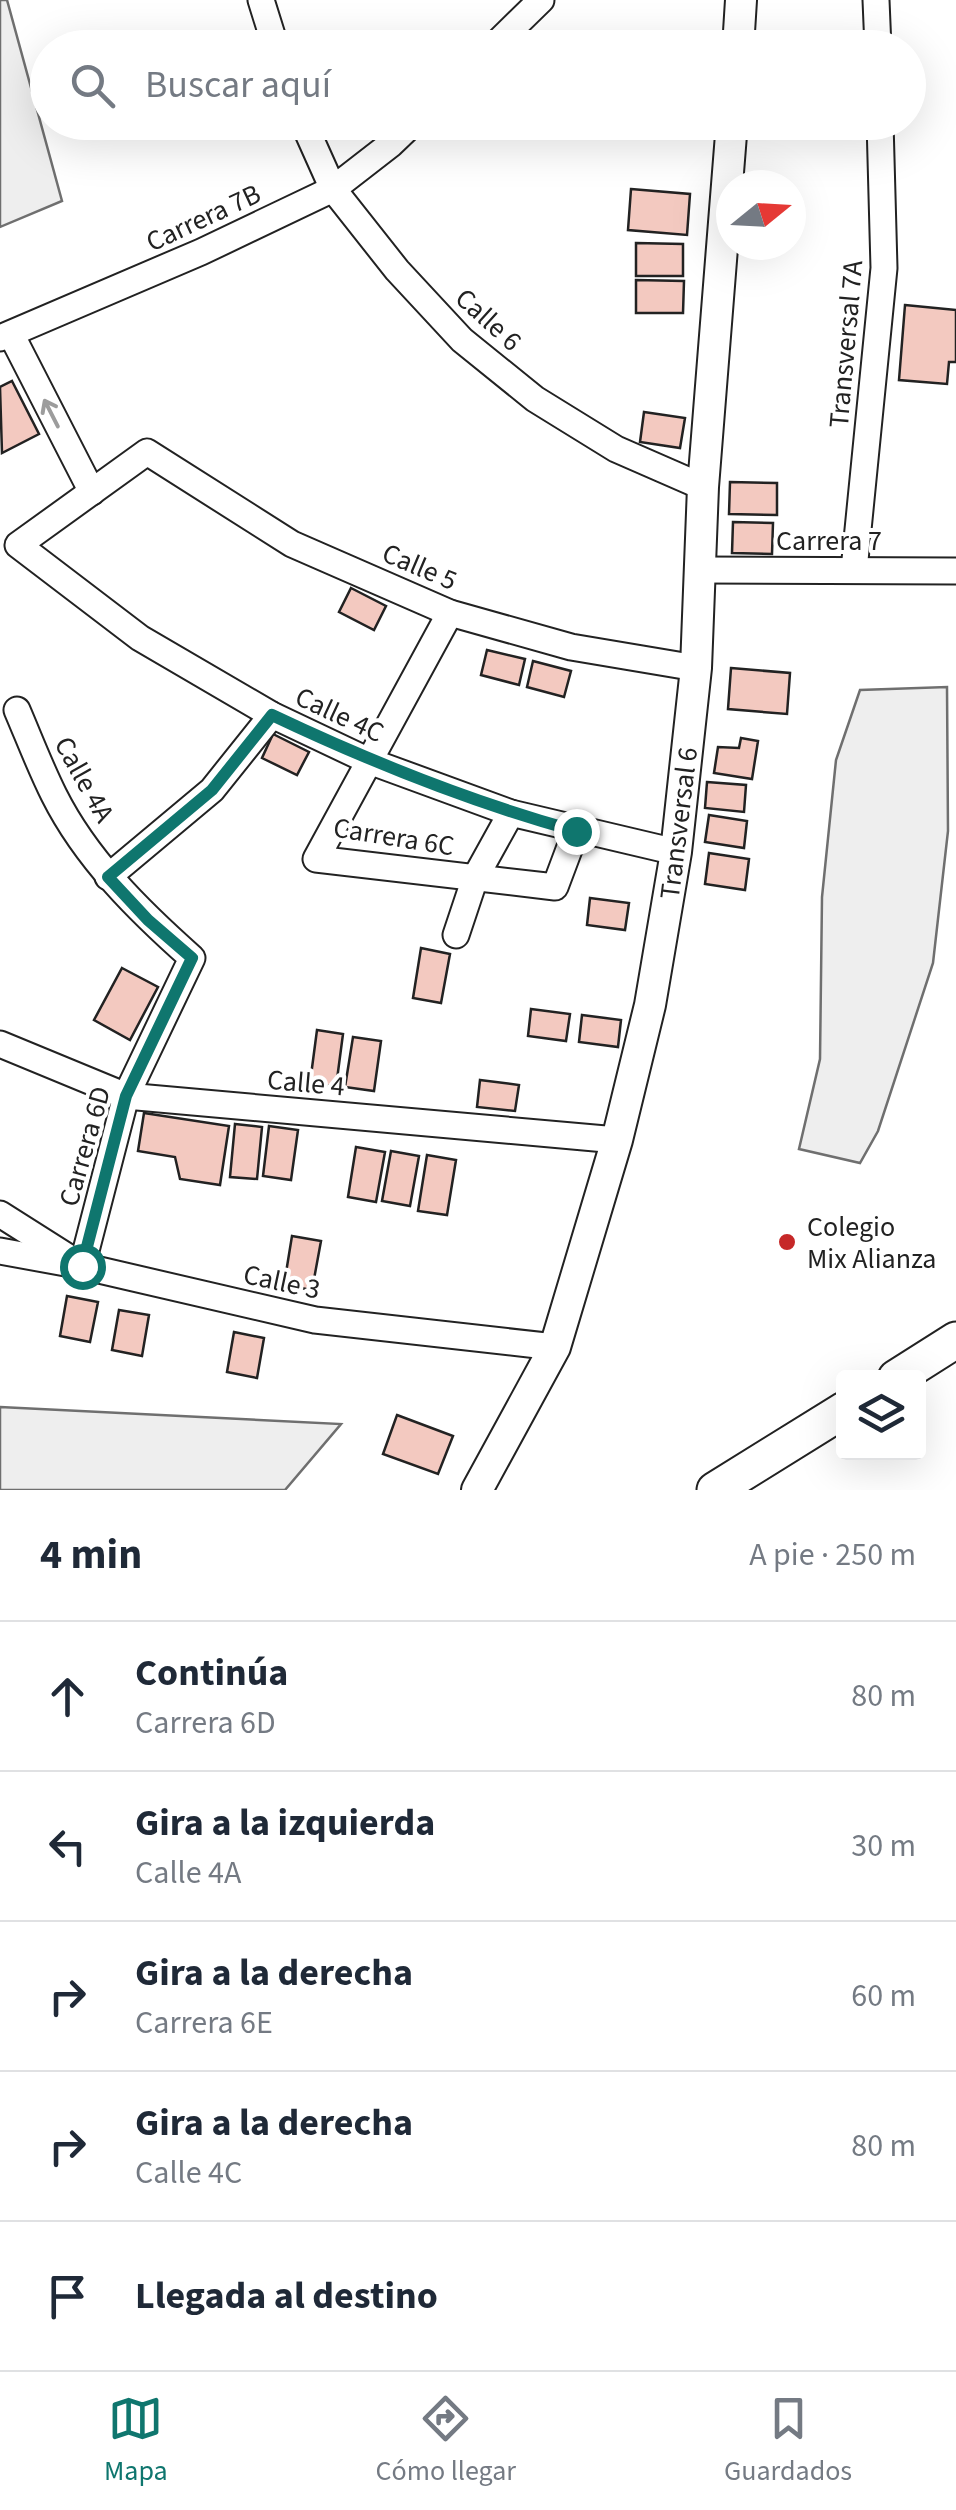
<!DOCTYPE html>
<html lang="es">
<head>
<meta charset="utf-8">
<style>
  body { margin:0; font-family:"Source Sans 3",sans-serif; background:#f6f6f7; color:#1f2937 }
  .controls { position:absolute; right:30px; bottom:30px; display:grid; overflow:hidden; border-radius:10px; box-shadow:0 10px 40px #0002 }
  .controls button { width:90px; height:90px; display:grid; place-items:center; padding:0; border:0; border-bottom:2px solid #e0e1e3; background:#fff; color:#1f2937; font:50px sans-serif }
  .compass { position:absolute; left:716px; top:170px; width:90px; height:90px; border-radius:50%; background:#fff; box-shadow:0 10px 40px #0002; rotate:72deg }
  .stop { position:absolute; width:30px; height:30px; margin:-22px; border:8px solid #0f766e; border-radius:50%; background:#fff }
  .stop.end { background:#0f766e; border-color:#fff; box-shadow:0 2px 10px #0008 }
  .list { margin:0; padding:0; list-style:none }
  h2 { display:flex; justify-content:space-between; align-items:center; height:130px; margin:0; padding:0 40px; font-size:42px }
  h2 small { font-size:32px; font-weight:400; color:#747a83 }
  .list li { display:grid; grid-template-columns:65px 1fr auto; gap:30px; align-items:center; box-sizing:border-box; height:150px; padding:0 40px; border-top:2px solid #e0e1e3 }
  .list b { display:block; font-size:38px; white-space:nowrap }
  .list p { margin:0; font-size:32px; white-space:nowrap; color:#747a83 }
  .list em { font-size:32px; font-style:normal; color:#747a83 }
  .icon { flex:none; width:55px; height:55px; fill:none; stroke:currentColor; stroke-width:2; stroke-linecap:round; stroke-linejoin:round }
  .map { position:relative; flex:none; width:956px; height:1490px; overflow:hidden }
  .search { position:absolute; background:#fff; box-shadow:0 10px 40px #0002; left:30px; right:30px; top:30px; height:110px; display:flex; align-items:center; gap:25px; box-sizing:border-box; padding:0 35px; border-radius:55px; color:#747a83; font-size:38px }
  .sheet { height:880px; background:#fff }
  nav { display:flex; justify-content:space-around; align-items:center; box-sizing:border-box; height:140px; border-top:2px solid #e0e1e3; background:#fff; font-size:28px; color:#747a83 }
  nav a { display:grid; justify-items:center; gap:5px }
  nav .on { color:#0f766e }
  .map>svg:first-child { display:block }
</style>
</head>
<body>
<div class="map">
<svg width="956" height="1490" viewBox="0 0 956 1490">
  <rect width="100%" height="100%" fill="#fff"/>
  <g fill="#eee" stroke="#6f6f6f" stroke-width="2.5">
    <polygon points="0,0 7,0 62,201 0,227"/>
    <polygon points="947,687 948,831 933,963 878,1131 860,1163 799,1149 820,1059 822,897 836,760 860,690"/>
    <polygon points="0,1407 341,1424 285,1490 0,1490"/>
  </g>
  <g fill="#f3c9c0" stroke="#222" stroke-width="2.5">
    <polygon points="631,189 690,194 687,235 628,230"/>
    <polygon points="636,243 683,244 683,276 636,276"/>
    <polygon points="636,280 684,281 683,313 636,313"/>
    <polygon points="905,305 956,310 956,362 949,362 947,384 899,380"/>
    <polygon points="12,381 39,434 2,453 0,387"/>
    <polygon points="644,412 685,418 680,448 640,442"/>
    <polygon points="730,482 777,483 777,515 729,514"/>
    <polygon points="733,522 773,523 772,554 732,553"/>
    <polygon points="351,588 386,606 374,630 339,612"/>
    <polygon points="487,650 525,659 519,685 481,675"/>
    <polygon points="533,661 571,671 564,697 527,687"/>
    <polygon points="731,668 790,673 787,714 728,709"/>
    <polygon points="273,734 309,752 297,775 262,758"/>
    <polygon points="741,738 758,741 752,779 714,773 718,747 739,748"/>
    <polygon points="707,782 746,785 744,812 705,808"/>
    <polygon points="709,815 747,821 744,848 705,842"/>
    <polygon points="709,853 749,859 745,890 705,884"/>
    <polygon points="590,898 629,903 625,930 587,925"/>
    <polygon points="421,948 450,954 441,1003 413,998"/>
    <polygon points="122,968 158,987 130,1040 94,1020"/>
    <polygon points="531,1009 570,1014 566,1041 528,1036"/>
    <polygon points="582,1015 621,1020 618,1047 579,1042"/>
    <polygon points="317,1030 343,1034 336,1087 310,1083"/>
    <polygon points="353,1037 381,1041 374,1091 345,1087"/>
    <polygon points="480,1080 519,1085 515,1111 477,1107"/>
    <polygon points="144,1113 229,1126 220,1185 180,1179 175,1157 138,1151"/>
    <polygon points="235,1124 262,1127 257,1179 230,1177"/>
    <polygon points="269,1126 298,1130 291,1180 263,1176"/>
    <polygon points="356,1147 385,1152 376,1202 348,1197"/>
    <polygon points="391,1151 419,1156 410,1206 382,1201"/>
    <polygon points="427,1155 456,1160 447,1215 418,1211"/>
    <polygon points="292,1236 321,1241 312,1290 284,1285"/>
    <polygon points="67,1296 98,1302 90,1342 60,1336"/>
    <polygon points="119,1310 149,1315 142,1356 112,1350"/>
    <polygon points="234,1332 264,1338 257,1378 227,1372"/>
    <polygon points="397,1415 453,1436 438,1474 383,1454"/>
  </g>
  <g fill="none" stroke-linecap="round" stroke-linejoin="round">
    <g stroke="#222" stroke-width="29">
      <g id="minor">
        <polyline points="261,0 276,48"/>
        <polyline points="876,0 878,48"/>
        <polyline points="492,48 541,0"/>
        <polyline points="303,122 333,189 397,270 462,340 535,399 616,449 703,487"/>
        <polyline points="11,334 92,492"/>
        <polyline points="0,338 201,252 333,189 391,144 414,122"/>
        <polyline points="702,570 956,571"/>
        <polyline points="854,570 884,268 880,122"/>
        <polyline points="450,613 316,859 555,887 576,831"/>
        <polyline points="676,852 511,813 369,761 272,715 140,638 18,545 147,452 292,544 450,613 571,647 696,668"/>
        <polyline points="108,877 212,790 272,715"/>
        <polyline points="456,935 475,878 511,813"/>
        <polyline points="0,1044 126,1096 617,1140"/>
        <path d="M0 1214 82 1266 126 1096 192 958C139 911 86 859 54 795 40 767 29 738 17 710"/>
        <polyline points="0,1251 82,1266 315,1320 555,1347"/>
      </g>
    </g>
    <g stroke="#222" stroke-width="34">
      <g id="tertiary">
        <polyline points="738,48 741,0"/>
        <polyline points="477,1490 555,1347 617,1140 650,1005 676,852 696,668 703,487 732,122"/>
      </g>
    </g>
    <g stroke="#222" stroke-width="39">
      <g id="secondary">
        <polyline points="896,1378 956,1340"/>
        <polyline points="715,1490 844,1410"/>
      </g>
    </g>
    <use href="#minor" stroke="#fff" stroke-width="25"/>
    <use href="#tertiary" stroke="#fff" stroke-width="30"/>
    <use href="#secondary" stroke="#fff" stroke-width="35"/>
  </g>
  <defs><path id="oneway-shaft" d="M-6 0H5M1.5-3L5.5 0L1.5 3" fill="none" stroke-width="1.6" stroke-linecap="round" stroke-linejoin="round" transform="scale(2.5)"/></defs>
  <use stroke="#9c9c9c" href="#oneway-shaft" transform="translate(51 413) rotate(-117)"/>
  <g fill="none" stroke-linecap="round" stroke-linejoin="round">
    <path stroke="#0f766e" stroke-width="12" d="M82 1266 126 1096 192 958 148 920 108 877 212 790 272 715C371 762 471 802 576 831"/>
  </g>
  <circle fill="#c62828" stroke="#fff" stroke-width="4" cx="787" cy="1242" r="10"/>
  <g text-anchor="middle" stroke-width="8" stroke-linejoin="round" paint-order="stroke">
    <g font-size="28" fill="#222" stroke="#fff">
      <text transform="translate(203 217) rotate(-25)" y="10">Carrera 7B</text>
      <text transform="translate(489 319) rotate(42)" y="10">Calle 6</text>
      <text transform="translate(845 344) rotate(-85)" y="10">Transversal 7A</text>
      <text x="829" y="550">Carrera 7</text>
      <text transform="translate(420 566) rotate(23)" y="10">Calle 5</text>
      <text transform="translate(340 714) rotate(25)" y="10">Calle 4C</text>
      <text transform="translate(85 779) rotate(61)" y="10">Calle 4A</text>
      <text transform="translate(678 823) rotate(-83)" y="10">Transversal 6</text>
      <text transform="translate(394 836) rotate(9)" y="10">Carrera 6C</text>
      <text transform="translate(306 1082) rotate(5)" y="10">Calle 4</text>
      <text transform="translate(84 1146) rotate(-74)" y="10">Carrera 6D</text>
      <text transform="translate(282 1281) rotate(12)" y="10">Calle 3</text>
    </g>
    <g font-size="28" fill="#222" stroke="#fff" text-anchor="start">
      <text x="807" y="1236">Colegio<tspan x="807" dy="32">Mix Alianza</tspan></text>
    </g>
  </g>
</svg>
<div class="controls">
<button><svg class="icon" aria-label="layers" viewBox="0 0 24 24"><path d="M12 4l9 5-9 5-9-5zM3 14l9 5 9-5"/></svg></button>
</div>
<svg class="compass" viewBox="-18 -18 36 36"><path d="M0-13l5 13h-10z" fill="#e53935"/><path d="M0 13l5-13h-10z" fill="#747a83"/></svg>
<div class="stop" style="left:82px;top:1266px"></div>
<div class="stop end" style="left:576px;top:831px"></div>
<div class="search"><svg class="icon" aria-label="search" viewBox="0 0 24 24"><circle cx="10" cy="10" r="6"/><path d="M15 15l6 6"/></svg>Buscar aquí</div>
</div>
<section class="sheet">
<h2>4 min<small>A pie · 250 m</small></h2>
<ul class="list">
<li><svg class="icon" aria-label="ahead" viewBox="0 0 24 24"><path d="M12 20V5M6 11l6-6 6 6"/></svg><div><b>Continúa</b><p>Carrera 6D</p></div><em>80 m</em></li>
<li><svg class="icon" aria-label="left" viewBox="0 0 24 24"><path d="M17 20v-9H6M10 6l-5 5 5 5"/></svg><div><b>Gira a la izquierda</b><p>Calle 4A</p></div><em>30 m</em></li>
<li><svg class="icon" aria-label="right" viewBox="0 0 24 24"><path d="M7 20v-9h11M14 6l5 5-5 5"/></svg><div><b>Gira a la derecha</b><p>Carrera 6E</p></div><em>60 m</em></li>
<li><svg class="icon" aria-label="right" viewBox="0 0 24 24"><path d="M7 20v-9h11M14 6l5 5-5 5"/></svg><div><b>Gira a la derecha</b><p>Calle 4C</p></div><em>80 m</em></li>
<li><svg class="icon" aria-label="arrive" viewBox="0 0 24 24"><path d="M6 21V4h12l-3 4 3 4H6"/></svg><div><b>Llegada al destino</b></div></li>
</ul>
</section>
<nav>
<a class="on"><svg class="icon" aria-label="map" viewBox="0 0 24 24"><path d="M3 6l6-2 6 2 6-2v14l-6 2-6-2-6 2zM9 4v14M15 6v14"/></svg>Mapa</a>
<a><svg class="icon" aria-label="directions" viewBox="0 0 24 24"><path d="M12 3l9 9-9 9-9-9zM9 14v-3h6M13 9l2 2-2 2"/></svg>Cómo llegar</a>
<a><svg class="icon" aria-label="saved" viewBox="0 0 24 24"><path d="M7 4h10v16l-5-4-5 4z"/></svg>Guardados</a>
</nav>
</body>
</html>
